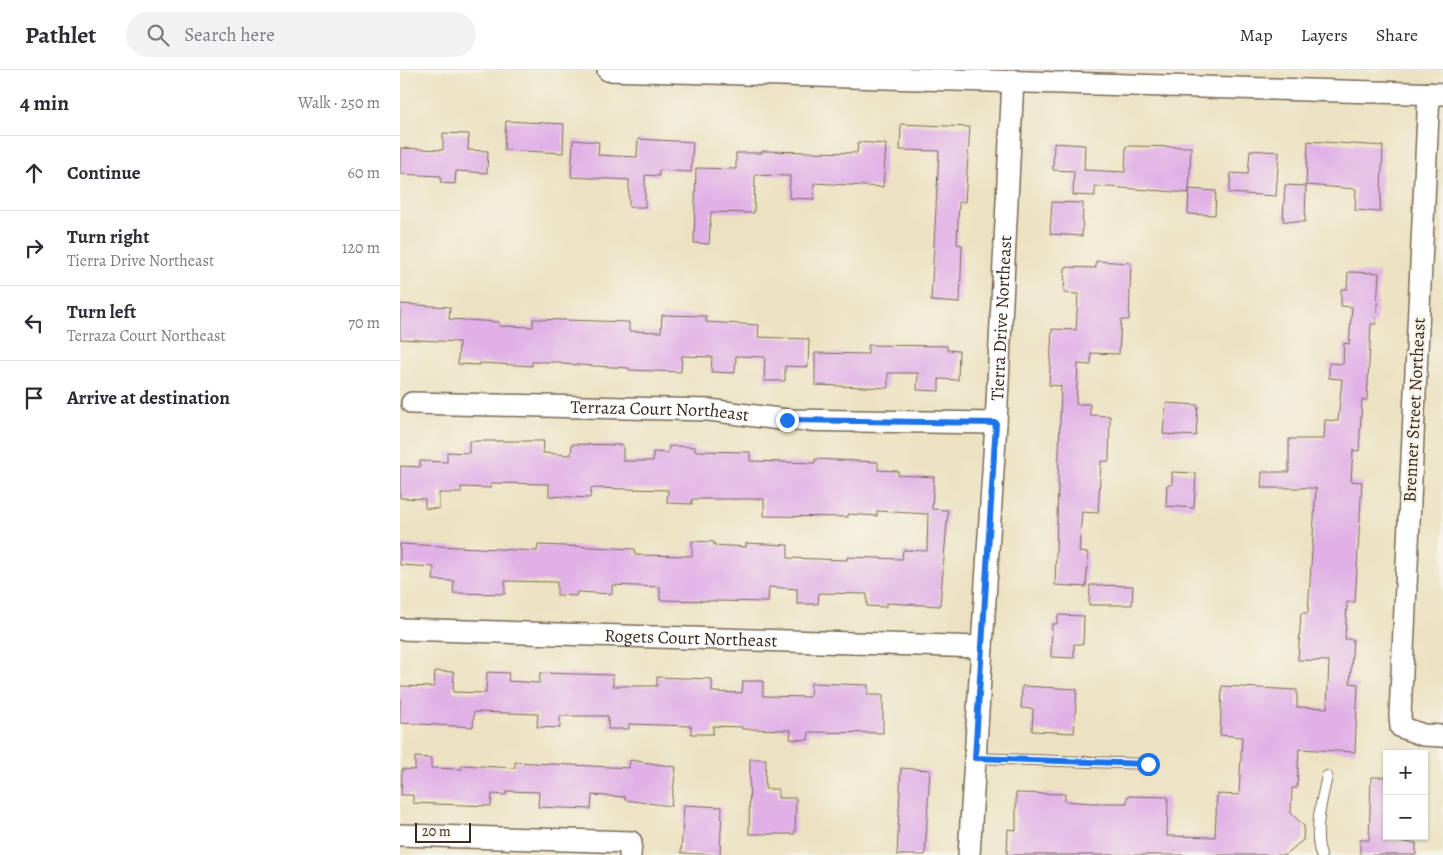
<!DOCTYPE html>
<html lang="en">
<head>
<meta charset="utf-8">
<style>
  body { margin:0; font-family:Alegreya,serif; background:#f2f2f3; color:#2b2b33 }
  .controls { position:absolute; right:15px; bottom:15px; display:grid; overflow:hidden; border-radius:0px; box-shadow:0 1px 4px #0004 }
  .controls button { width:45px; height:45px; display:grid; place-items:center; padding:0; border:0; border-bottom:1px solid #e1e1e2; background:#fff; color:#2b2b33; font:25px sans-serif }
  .scale { position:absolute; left:15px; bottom:12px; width:56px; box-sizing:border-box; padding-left:5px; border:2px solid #3b2a1e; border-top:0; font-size:14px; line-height:18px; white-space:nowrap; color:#3b2a1e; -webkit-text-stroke:4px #f7f3e8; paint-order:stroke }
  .stop { position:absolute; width:15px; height:15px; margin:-11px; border:4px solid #1a73e8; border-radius:50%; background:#fff }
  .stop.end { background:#1a73e8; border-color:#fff; box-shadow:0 1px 5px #0008 }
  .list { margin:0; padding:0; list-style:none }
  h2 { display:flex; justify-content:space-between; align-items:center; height:65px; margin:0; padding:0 20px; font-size:21px }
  h2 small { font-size:16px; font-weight:400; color:#7c7c81 }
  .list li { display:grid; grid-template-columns:32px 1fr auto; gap:15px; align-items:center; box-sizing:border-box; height:75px; padding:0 20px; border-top:1px solid #e1e1e2 }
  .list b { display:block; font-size:19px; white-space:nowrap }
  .list p { margin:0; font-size:16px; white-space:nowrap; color:#7c7c81 }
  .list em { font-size:16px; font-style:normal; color:#7c7c81 }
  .icon { flex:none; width:28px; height:28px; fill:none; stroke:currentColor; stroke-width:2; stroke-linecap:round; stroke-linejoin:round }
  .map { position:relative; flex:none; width:1043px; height:785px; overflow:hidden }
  header { display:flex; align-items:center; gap:30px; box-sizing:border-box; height:70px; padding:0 25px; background:#fff; border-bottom:1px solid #e1e1e2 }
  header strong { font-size:24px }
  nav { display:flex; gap:28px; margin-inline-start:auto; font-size:18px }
  .search { width:350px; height:45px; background:#f2f2f3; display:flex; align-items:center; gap:12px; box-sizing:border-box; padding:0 18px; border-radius:28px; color:#7c7c81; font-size:19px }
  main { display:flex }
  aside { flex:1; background:#fff }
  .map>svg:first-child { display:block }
</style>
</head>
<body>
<header>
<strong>Pathlet</strong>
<div class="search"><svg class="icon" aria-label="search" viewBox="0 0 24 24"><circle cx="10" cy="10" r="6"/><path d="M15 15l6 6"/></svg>Search here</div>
<nav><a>Map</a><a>Layers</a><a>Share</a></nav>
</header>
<main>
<aside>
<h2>4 min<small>Walk · 250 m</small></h2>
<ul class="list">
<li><svg class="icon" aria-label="ahead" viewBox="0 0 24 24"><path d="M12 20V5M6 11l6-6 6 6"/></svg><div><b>Continue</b></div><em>60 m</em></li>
<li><svg class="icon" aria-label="right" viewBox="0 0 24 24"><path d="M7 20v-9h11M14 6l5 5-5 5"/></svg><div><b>Turn right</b><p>Tierra Drive Northeast</p></div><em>120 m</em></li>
<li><svg class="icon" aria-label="left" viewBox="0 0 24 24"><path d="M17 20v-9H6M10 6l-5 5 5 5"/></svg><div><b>Turn left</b><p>Terraza Court Northeast</p></div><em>70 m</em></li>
<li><svg class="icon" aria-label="arrive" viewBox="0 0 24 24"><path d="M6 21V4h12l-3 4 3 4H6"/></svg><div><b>Arrive at destination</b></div></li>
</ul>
</aside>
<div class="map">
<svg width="1043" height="785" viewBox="0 0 1043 785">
  <rect width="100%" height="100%" fill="#f7f3e8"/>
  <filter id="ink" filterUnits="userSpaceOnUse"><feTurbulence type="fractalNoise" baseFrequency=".02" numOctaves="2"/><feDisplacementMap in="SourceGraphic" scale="10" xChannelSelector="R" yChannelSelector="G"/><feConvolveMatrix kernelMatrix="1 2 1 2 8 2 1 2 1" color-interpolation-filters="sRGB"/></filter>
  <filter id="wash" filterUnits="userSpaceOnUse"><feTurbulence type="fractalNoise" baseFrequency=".0096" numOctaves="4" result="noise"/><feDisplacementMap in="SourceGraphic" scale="20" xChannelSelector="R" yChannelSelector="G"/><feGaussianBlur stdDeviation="1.12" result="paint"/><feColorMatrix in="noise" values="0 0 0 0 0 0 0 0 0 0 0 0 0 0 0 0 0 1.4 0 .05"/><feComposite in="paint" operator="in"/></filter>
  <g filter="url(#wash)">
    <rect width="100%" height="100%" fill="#ece2c2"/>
    <g id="blocks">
      <g fill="#e0b0e6">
        <polygon points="106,51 164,54 163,83 104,80"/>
        <polygon points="501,54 570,57 565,132 559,132 557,174 562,175 560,233 531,231 539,81 500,80"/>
        <polygon points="43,63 69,64 68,80 88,81 87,103 56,101 55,114 41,113 41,106 0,104 0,78 43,80"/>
        <polygon points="238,69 293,72 291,102 259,100 259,106 245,105 245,137 229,137 229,110 171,107 173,70 199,72 198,85 237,87"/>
        <polygon points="908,71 983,76 980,142 955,140 956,119 906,115"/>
        <polygon points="458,72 486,74 483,117 414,113 414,129 389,128 390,106 355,105 354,143 311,142 309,174 294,173 296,98 336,99 336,83 362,83 362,81 457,83"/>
        <polygon points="654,73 685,75 684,100 725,102 726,76 791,77 789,123 695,116 695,126 673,125 674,101 653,100"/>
        <polygon points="850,80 879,82 876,126 829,123 831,103 848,104"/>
        <polygon points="885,115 906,116 905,152 883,151"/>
        <polygon points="789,119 816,121 815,145 788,144"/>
        <polygon points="652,132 683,133 682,166 650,164"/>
        <polygon points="696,191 731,193 729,250 721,250 719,284 691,283 691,295 678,294 676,334 690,334 690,345 710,346 709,391 701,391 698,443 682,442 679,482 688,483 686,517 655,515 661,316 649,315 652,259 676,260 678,224 664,223 665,197 696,198"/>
        <polygon points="948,202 979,203 976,254 971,254 967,330 962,330 959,381 953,380 951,411 962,412 955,532 947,532 945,569 953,569 950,613 958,614 955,682 899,679 897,718 892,718 891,743 904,756 903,770 885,785 607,785 608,759 616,760 616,723 665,724 665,731 692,733 727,733 727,726 768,727 767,766 815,767 817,724 839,725 842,667 820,665 822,616 897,620 897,637 927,638 929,591 898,590 901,543 908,543 916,418 861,418 862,402 889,402 889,369 924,369 925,350 938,351 942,309 929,308 929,293 943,294 944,273 949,274 952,237 941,236 941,219 947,219"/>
        <polygon points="0,234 50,237 49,249 99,252 99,256 133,257 133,249 229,252 229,261 261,262 262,245 306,246 306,252 359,255 358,267 409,269 408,297 385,296 385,311 364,311 365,287 336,286 335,303 311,302 312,287 282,286 281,302 229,300 229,298 161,294 161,292 132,292 132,296 80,293 80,295 58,294 59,272 0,269"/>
        <polygon points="468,275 547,276 547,280 559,281 558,310 539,309 539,321 517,320 518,303 488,303 488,318 415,315 415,283 468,284"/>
        <polygon points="766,333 798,335 796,366 763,364"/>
        <polygon points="69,371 144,371 143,383 171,385 172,374 223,375 223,391 253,391 253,382 268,383 269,376 295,377 295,381 350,382 350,391 415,393 415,389 478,392 478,400 498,401 498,405 534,407 532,439 548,440 540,536 486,533 486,537 467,536 467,524 419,523 418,534 397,534 397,519 369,517 368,532 260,530 260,517 212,515 212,524 177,522 176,526 157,525 157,512 105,511 105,524 53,523 54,511 33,510 34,497 0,495 0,474 137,481 138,475 193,477 235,479 235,485 292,486 292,471 314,472 314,475 346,477 346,473 388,475 388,488 447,490 447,487 502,489 503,480 527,481 528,444 477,441 477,446 448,444 448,447 364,446 364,429 292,429 292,434 267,433 268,420 191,418 190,428 149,426 149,414 91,413 91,418 61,417 61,423 39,423 39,439 25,438 25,429 0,428 0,396 20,397 20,391 47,392 47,382 69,383"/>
        <polygon points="772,402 796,403 794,438 766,436 767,415 772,415"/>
        <polygon points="690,515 733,516 732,535 689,535"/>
        <polygon points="658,545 684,546 683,574 674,574 674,588 651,587 652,554 657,554"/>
        <polygon points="35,601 54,602 53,622 86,623 87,602 109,603 108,611 139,613 140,603 213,605 213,616 257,616 257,607 312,609 312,622 342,623 343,611 363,611 363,626 410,627 411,613 468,615 468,625 483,625 483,663 409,662 408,670 390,669 391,660 342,659 342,657 313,656 313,664 291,664 291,656 229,654 229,659 208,659 208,646 160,646 160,658 137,657 138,644 74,642 73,657 0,653 0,616 34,617"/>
        <polygon points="622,616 677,619 674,663 632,661 633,639 621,638"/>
        <polygon points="15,687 31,688 31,698 62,699 62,695 115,698 115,692 229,698 230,690 276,697 271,736 225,730 225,727 192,725 191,739 138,737 139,722 107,721 106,725 92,724 91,736 36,734 13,733 13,725 1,725 2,699 15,700"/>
        <polygon points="350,689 366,689 365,719 378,719 378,728 396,728 395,764 349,764"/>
        <polygon points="501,698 530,700 525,785 497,785"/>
        <polygon points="971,707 987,707 987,771 1016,773 1016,785 960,785 960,770 969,770"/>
        <polygon points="284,735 322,737 320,785 281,783"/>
      </g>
    </g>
  </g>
  <g filter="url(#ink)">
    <use href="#blocks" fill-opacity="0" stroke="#796a57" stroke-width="1"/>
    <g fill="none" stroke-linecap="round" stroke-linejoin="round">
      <g stroke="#796a57" stroke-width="12">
        <g id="service">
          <polyline points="575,688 748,694"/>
          <path d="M921 785C913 761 922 730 927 706"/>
        </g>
      </g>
      <g stroke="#796a57" stroke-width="24">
        <g id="minor">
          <polyline points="208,0 1043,24"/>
          <polyline points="1029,23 1000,645 1001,657 1023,665 1043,666"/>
          <path id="s1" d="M12 333 309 340 387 350 596 353"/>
          <path id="s2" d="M0 559 582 577"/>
          <polyline points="0,765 231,772 230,785"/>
          <path id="s3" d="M569 785 596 353 613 10"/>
        </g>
      </g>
      <use href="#service" stroke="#fff" stroke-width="10"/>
      <use href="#minor" stroke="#fff" stroke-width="21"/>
    </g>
  </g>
  <g fill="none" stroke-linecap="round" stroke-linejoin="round" filter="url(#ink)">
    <polyline stroke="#1a73e8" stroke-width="6" points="387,350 596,353 575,688 748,694"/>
  </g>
  <g text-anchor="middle" stroke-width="5" stroke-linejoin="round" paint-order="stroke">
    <g font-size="18" fill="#3b2a1e" stroke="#f7f3e8">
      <text dy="6" stroke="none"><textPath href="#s3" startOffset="538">Tierra Drive Northeast</textPath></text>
      <text transform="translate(1014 340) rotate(-87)" y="6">Brenner Street Northeast</text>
      <text dy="6" stroke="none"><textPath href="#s1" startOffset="248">Terraza Court Northeast</textPath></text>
      <text dy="6" stroke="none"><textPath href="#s2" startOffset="291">Rogets Court Northeast</textPath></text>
    </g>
  </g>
</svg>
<div class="controls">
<button>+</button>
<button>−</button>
</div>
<div class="scale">20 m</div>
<div class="stop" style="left:748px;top:694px"></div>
<div class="stop end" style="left:387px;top:350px"></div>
</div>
</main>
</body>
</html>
